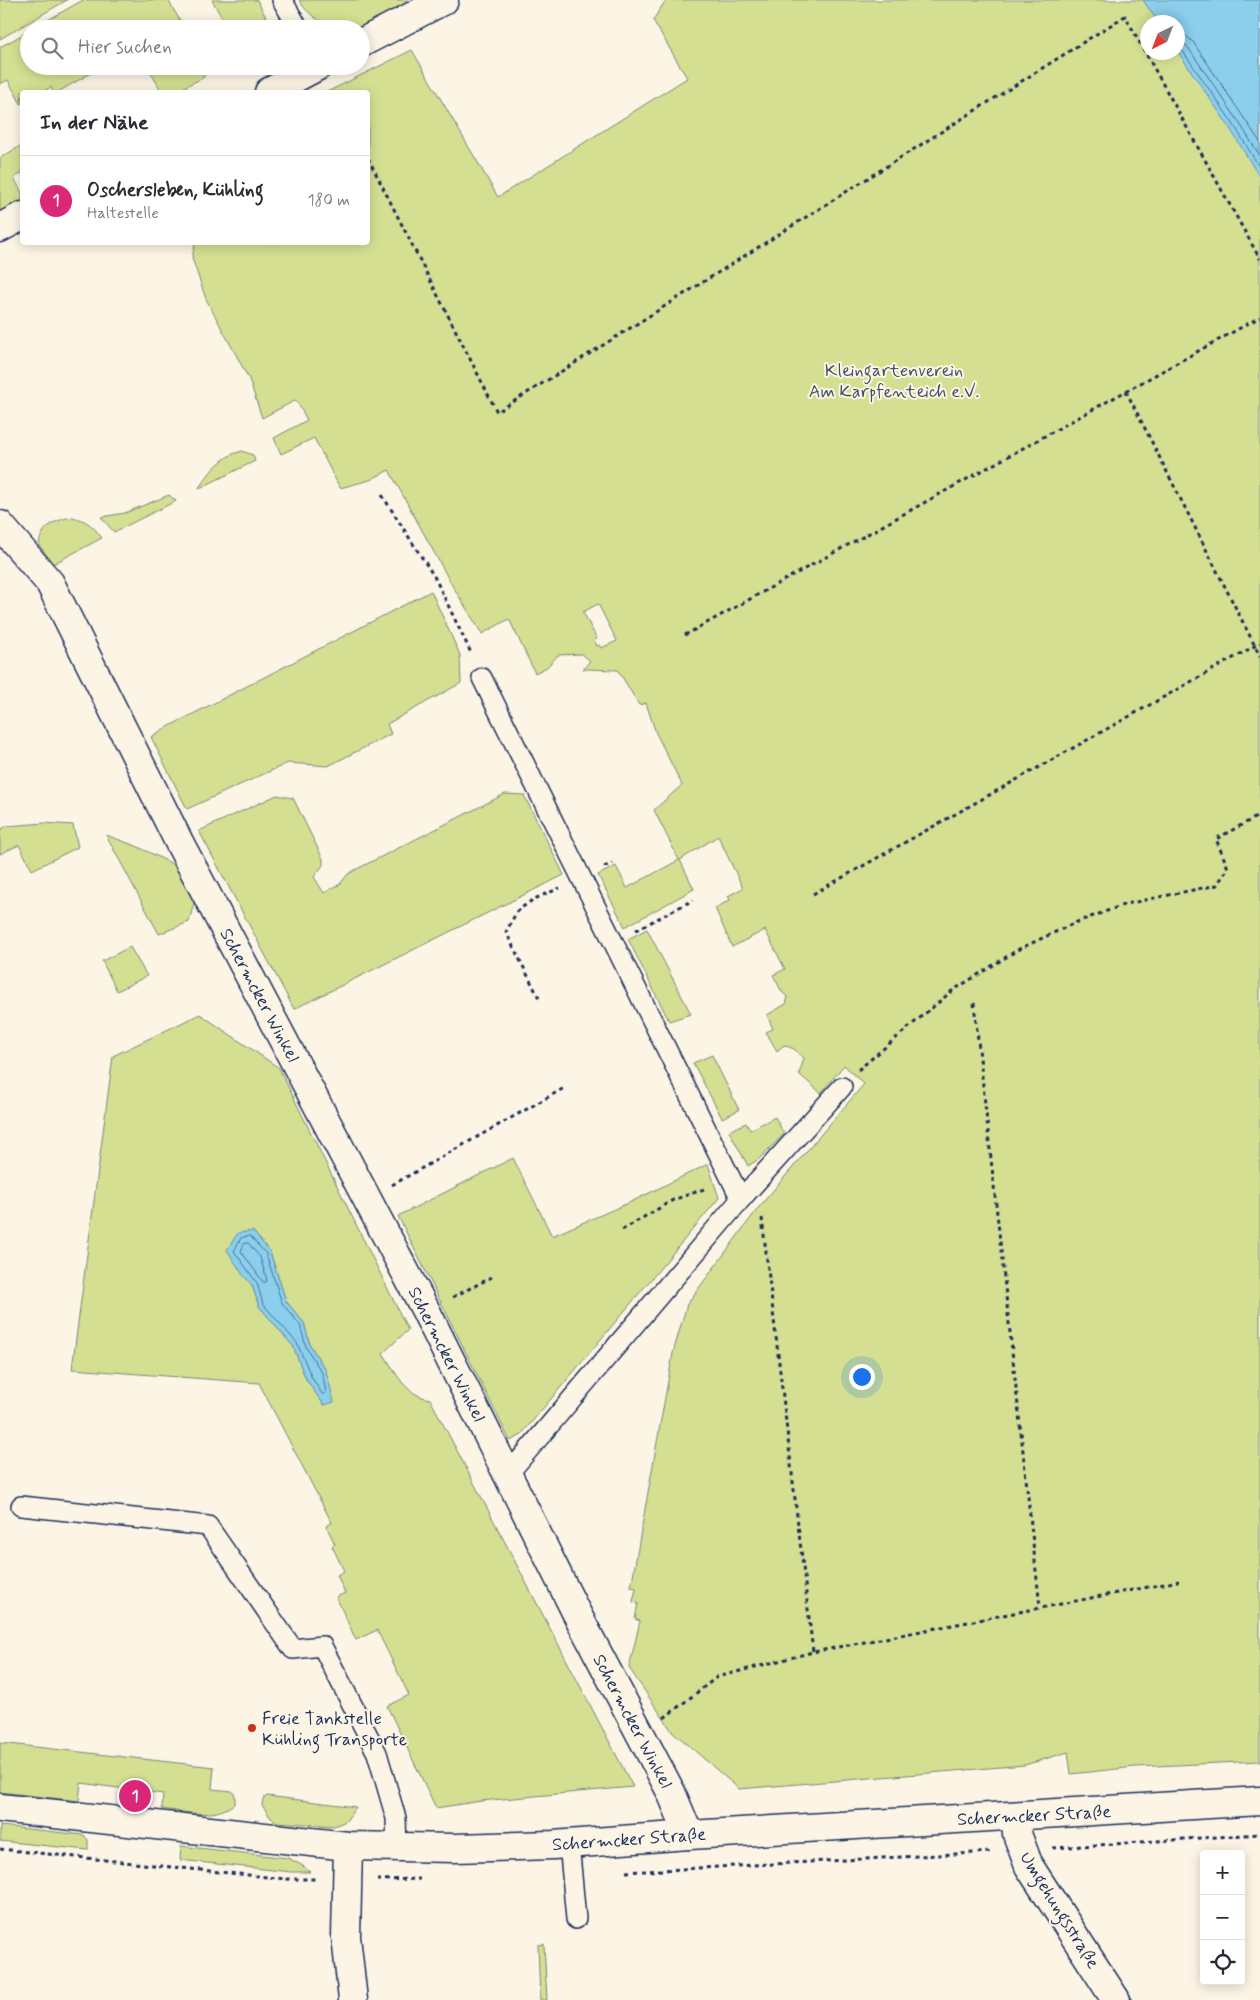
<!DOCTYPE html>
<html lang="de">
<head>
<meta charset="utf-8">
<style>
  body { margin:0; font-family:Mynerve,sans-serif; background:#f2f2f3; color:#2b2b33 }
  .controls { position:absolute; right:15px; bottom:15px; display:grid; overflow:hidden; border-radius:5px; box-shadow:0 2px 12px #0003 }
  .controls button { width:45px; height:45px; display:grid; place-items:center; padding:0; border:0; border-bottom:1px solid #e1e1e2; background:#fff; color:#2b2b33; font:25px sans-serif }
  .compass { position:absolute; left:1140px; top:15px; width:45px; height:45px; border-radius:50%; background:#fff; box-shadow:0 2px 12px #0003; rotate:222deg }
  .you { position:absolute; left:861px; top:1376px; width:18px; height:18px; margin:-12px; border:4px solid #fff; border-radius:50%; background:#1a73e8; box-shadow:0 0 0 8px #1a73e833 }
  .badge { display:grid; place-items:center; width:32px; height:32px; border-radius:50%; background:#db2777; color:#fff; font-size:16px; font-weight:700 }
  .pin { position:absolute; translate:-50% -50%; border:2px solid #fff; box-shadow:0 1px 5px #0006 }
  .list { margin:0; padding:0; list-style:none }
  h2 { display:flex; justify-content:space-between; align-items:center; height:65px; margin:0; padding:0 20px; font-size:21px }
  h2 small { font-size:16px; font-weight:400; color:#7c7c81 }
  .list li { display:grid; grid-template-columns:32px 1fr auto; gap:15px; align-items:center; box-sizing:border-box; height:90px; padding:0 20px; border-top:1px solid #e1e1e2 }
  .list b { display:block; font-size:19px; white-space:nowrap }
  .list p { margin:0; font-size:16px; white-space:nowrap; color:#7c7c81 }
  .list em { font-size:16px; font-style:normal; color:#7c7c81 }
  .icon { flex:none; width:28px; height:28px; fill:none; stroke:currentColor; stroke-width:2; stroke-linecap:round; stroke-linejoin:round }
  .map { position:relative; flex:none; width:1260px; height:2000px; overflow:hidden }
  .search { position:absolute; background:#fff; box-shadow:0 2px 12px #0003; left:20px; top:20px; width:350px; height:55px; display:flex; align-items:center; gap:12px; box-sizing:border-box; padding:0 18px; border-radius:28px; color:#7c7c81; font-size:19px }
  .panel { position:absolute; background:#fff; box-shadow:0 2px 12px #0003; left:20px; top:90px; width:350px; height:155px; border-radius:5px }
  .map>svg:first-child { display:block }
</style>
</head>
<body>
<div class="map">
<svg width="1260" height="2000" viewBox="0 0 1260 2000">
  <rect width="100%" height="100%" fill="#fcf5e5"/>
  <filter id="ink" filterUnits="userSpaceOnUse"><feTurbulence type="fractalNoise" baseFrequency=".02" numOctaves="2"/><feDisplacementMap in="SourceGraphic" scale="10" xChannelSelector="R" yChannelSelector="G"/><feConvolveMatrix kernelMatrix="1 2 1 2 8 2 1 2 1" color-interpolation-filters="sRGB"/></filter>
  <g filter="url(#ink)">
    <g fill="#d4df92" stroke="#788778" fill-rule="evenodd">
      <polygon points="0,0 67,0 0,39"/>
      <polygon points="83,0 168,0 185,29 32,29"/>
      <polygon points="212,0 257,0 272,29 228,29"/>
      <path d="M299 0H408L412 5C396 13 379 24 362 28 339 35 310 20 299 0Z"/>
      <path d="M666 0H1260V1761L1135 1767 1071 1774 1068 1752 1025 1765 739 1789 672 1731 629 1668 640 1621 635 1619 638 1603 633 1602 636 1588 631 1587 673 1353 687 1304 759 1207 864 1084 844 1065 821 1093 799 1074 804 1058 794 1049 784 1045 777 1051 766 1032 773 1029 767 1015 786 1004 788 997 782 992 773 975 785 969 765 930 732 947 715 908 730 900 728 896 743 888 718 836 680 860 694 889 625 927 598 875 616 866 627 888 679 860 654 810 682 785 656 733 646 703 639 705 618 670 583 669 590 661 582 654 558 655 547 667 535 673 509 619 482 634 452 585 389 470 370 480 340 488 314 438 281 454 274 438 307 420 296 400 262 418 249 379 206 299 192 258 195 243 368 242V92H327L412 50 498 197 687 78 653 20ZM1148 22H1178V52H1148ZM598 604 617 641 601 648 599 645 597 646 594 640 597 639 583 612Z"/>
      <polygon points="29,31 29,66 103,66 58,92 53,92 51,87 42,92 22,92 21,104 8,80 0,84 0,47"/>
      <polygon points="147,66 204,66 204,77 175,92 162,92"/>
      <polygon points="22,145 22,173 14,178 22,193 22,203 0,214 0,158"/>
      <path d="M242 451 253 455 255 461 198 489C210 472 221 456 242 451Z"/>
      <polygon points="169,495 176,501 114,532 101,517 125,513"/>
      <path d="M72 517C87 520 93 526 102 538L53 564 39 545C41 526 56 520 72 517Z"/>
      <polygon points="431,591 460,655 461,683 387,724 391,734 328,766 288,763 187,809 151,737 162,730"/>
      <polygon points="505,794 524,795 564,875 294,1009 199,831 277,795 293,798 323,859 323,865 314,877 324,893 340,884 348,874 355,870"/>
      <polygon points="45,823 73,825 78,847 32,870 19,845 0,854 0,830 7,826"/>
      <polygon points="106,835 136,846 179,867 195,899 189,922 159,934"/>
      <polygon points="647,929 691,1014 669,1021 628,939"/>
      <polygon points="130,947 147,976 117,991 102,961"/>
      <path d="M200 1014 279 1068 408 1330 383 1353C397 1374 404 1394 430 1399L633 1787 481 1801 436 1808 387 1706 409 1695 377 1630 356 1640 336 1597 345 1593 337 1575 344 1571 332 1546 335 1544 326 1526 332 1523 259 1383 72 1369 113 1056ZM270 1252 286 1301 304 1323 310 1345 326 1371 324 1405 306 1379 293 1346 259 1306 252 1285Z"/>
      <polygon points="712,1055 739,1110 722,1118 693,1063"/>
      <polygon points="775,1117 784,1134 759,1159 748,1166 729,1131 746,1123 750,1130"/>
      <polygon points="513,1158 552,1236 633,1201 708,1164 719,1198 520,1436 510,1441 398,1216"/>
      <path d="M0 1743 214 1767 212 1789 232 1791 235 1795V1803C215 1820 186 1812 162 1809L163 1794 81 1783 79 1801 0 1792Z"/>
      <polygon points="267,1796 356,1807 346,1821 334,1826 277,1822 270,1817 262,1805 263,1799"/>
      <polygon points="0,1826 84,1835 88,1840 88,1850 0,1841"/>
      <polygon points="181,1846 288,1858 303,1866 310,1872 291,1872 180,1860"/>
      <polygon points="544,1944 547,2000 540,2000 538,1945"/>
    </g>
    <g fill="#8ccfed" stroke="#5f8fb4">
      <polygon points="1143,0 1260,0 1260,178 1228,125 1178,52 1178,22 1158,22"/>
      <polygon points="253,1231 270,1252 286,1301 304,1323 310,1345 326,1371 334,1402 324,1405 306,1379 293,1346 259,1306 252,1285 243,1275 227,1250 238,1233"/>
    </g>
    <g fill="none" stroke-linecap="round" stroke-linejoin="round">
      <g stroke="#486f97" stroke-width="1">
        <polyline points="1178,34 1186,36 1193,42 1260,142"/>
        <polyline points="1178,41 1187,46 1237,119 1260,156"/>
        <polyline points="1178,48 1182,50 1232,122 1260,168"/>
        <polygon points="250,1236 266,1254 282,1303 300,1325 306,1347 322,1373 326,1392 325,1394 322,1394 311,1376 297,1343 263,1304 257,1283 234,1251 241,1238"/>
        <polygon points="248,1243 260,1257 267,1280 266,1282 263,1282 241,1251 244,1244"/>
      </g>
      <g stroke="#1b2f5e" stroke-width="22">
        <g id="service">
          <polyline points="282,0 299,29"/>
          <polyline points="482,678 741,1199 508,1474"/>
          <polyline points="741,1199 842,1087"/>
          <polyline points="21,1506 208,1526 293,1649 322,1646 377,1753 396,1818 397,1848"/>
          <polyline points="569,1843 576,1919"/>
        </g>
      </g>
      <g stroke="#1b2f5e" stroke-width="31">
        <g id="minor">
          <polyline points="361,43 444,0"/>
          <polyline points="269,92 318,66"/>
          <polyline points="0,228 22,216"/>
          <polyline points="0,525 50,583 179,842 426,1311 576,1612 671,1792 689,1835"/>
          <polyline points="1016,1816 1017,1834 1029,1866 1116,2000"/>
          <polyline points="348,1846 346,1937 353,2000"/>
        </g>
      </g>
      <g stroke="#1b2f5e" stroke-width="31">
        <polyline id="secondary" points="0,1808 348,1846 455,1848 553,1845 689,1835 1260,1801"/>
      </g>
      <g stroke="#1b2f5e" stroke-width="3" stroke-dasharray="4 4" stroke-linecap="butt">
        <polyline points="368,158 497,412 1125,16 1260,259"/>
        <polyline points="1126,391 1260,656"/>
        <polyline points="382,495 435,578 472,655"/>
        <polyline points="685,635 1260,317"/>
        <polyline points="604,867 613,863"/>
        <polyline points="813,894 1260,643"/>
        <polyline points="636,930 693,900"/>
        <polyline points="539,998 506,932 517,911 534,899 560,888"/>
        <polyline points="974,1003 1040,1607"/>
        <polyline points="858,1070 952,991 1019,949 1077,922 1126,904 1217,885 1228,868 1216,839 1260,815"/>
        <polyline points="392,1185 566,1087"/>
        <polyline points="762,1218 813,1652"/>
        <polyline points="622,1230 673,1200 707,1188"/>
        <polyline points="453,1297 492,1277"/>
        <polyline points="664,1718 717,1677 813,1652 1179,1581"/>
        <polyline points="1053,1848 1260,1834"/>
        <polyline points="0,1849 286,1879 318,1879"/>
        <polyline points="626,1872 992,1852"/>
        <polyline points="377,1880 420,1879"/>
      </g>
      <use href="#service" stroke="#fcf5e5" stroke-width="19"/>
      <use href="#minor" stroke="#fcf5e5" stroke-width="28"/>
      <use href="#secondary" stroke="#fcf5e5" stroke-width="28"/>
    </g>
  </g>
  <circle fill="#c8321e" stroke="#fcf5e5" stroke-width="2" cx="252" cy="1728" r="5"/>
  <g text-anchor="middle" stroke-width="4" stroke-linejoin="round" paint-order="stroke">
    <g font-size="18" fill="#405268" stroke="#fcf5e5">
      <text x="894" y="376">Kleingartenverein<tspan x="894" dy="21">Am Karpfenteich e.V.</tspan></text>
    </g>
    <g font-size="18" fill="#1b2f5e" stroke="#fcf5e5">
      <text transform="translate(260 995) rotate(62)" y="6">Schermcker Winkel</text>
      <text transform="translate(447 1354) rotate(63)" y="6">Schermcker Winkel</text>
      <text transform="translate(633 1721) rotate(62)" y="6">Schermcker Winkel</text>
      <text transform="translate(1034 1815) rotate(-3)" y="6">Schermcker Straße</text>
      <text transform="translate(629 1839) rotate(-4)" y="6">Schermcker Straße</text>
      <text transform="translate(1060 1910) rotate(58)" y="6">Umgehungsstraße</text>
    </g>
    <g font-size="18" fill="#1b2f5e" stroke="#fcf5e5" text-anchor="start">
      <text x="262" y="1724">Freie Tankstelle<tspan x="262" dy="21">Kühling Transporte</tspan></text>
    </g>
  </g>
</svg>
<div class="controls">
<button>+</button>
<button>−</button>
<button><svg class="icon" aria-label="locate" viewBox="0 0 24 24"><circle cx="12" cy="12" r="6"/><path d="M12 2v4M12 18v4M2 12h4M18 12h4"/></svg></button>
</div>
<svg class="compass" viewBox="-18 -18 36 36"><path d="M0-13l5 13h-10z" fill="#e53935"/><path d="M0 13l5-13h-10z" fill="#7c7c81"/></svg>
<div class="you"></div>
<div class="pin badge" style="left:135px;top:1796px">1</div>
<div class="search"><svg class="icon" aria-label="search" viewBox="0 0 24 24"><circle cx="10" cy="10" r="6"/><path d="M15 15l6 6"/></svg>Hier suchen</div>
<section class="panel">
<h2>In der Nähe<small></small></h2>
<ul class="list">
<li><span class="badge">1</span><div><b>Oschersleben, Kühling</b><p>Haltestelle</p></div><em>180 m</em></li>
</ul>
</section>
</div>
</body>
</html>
